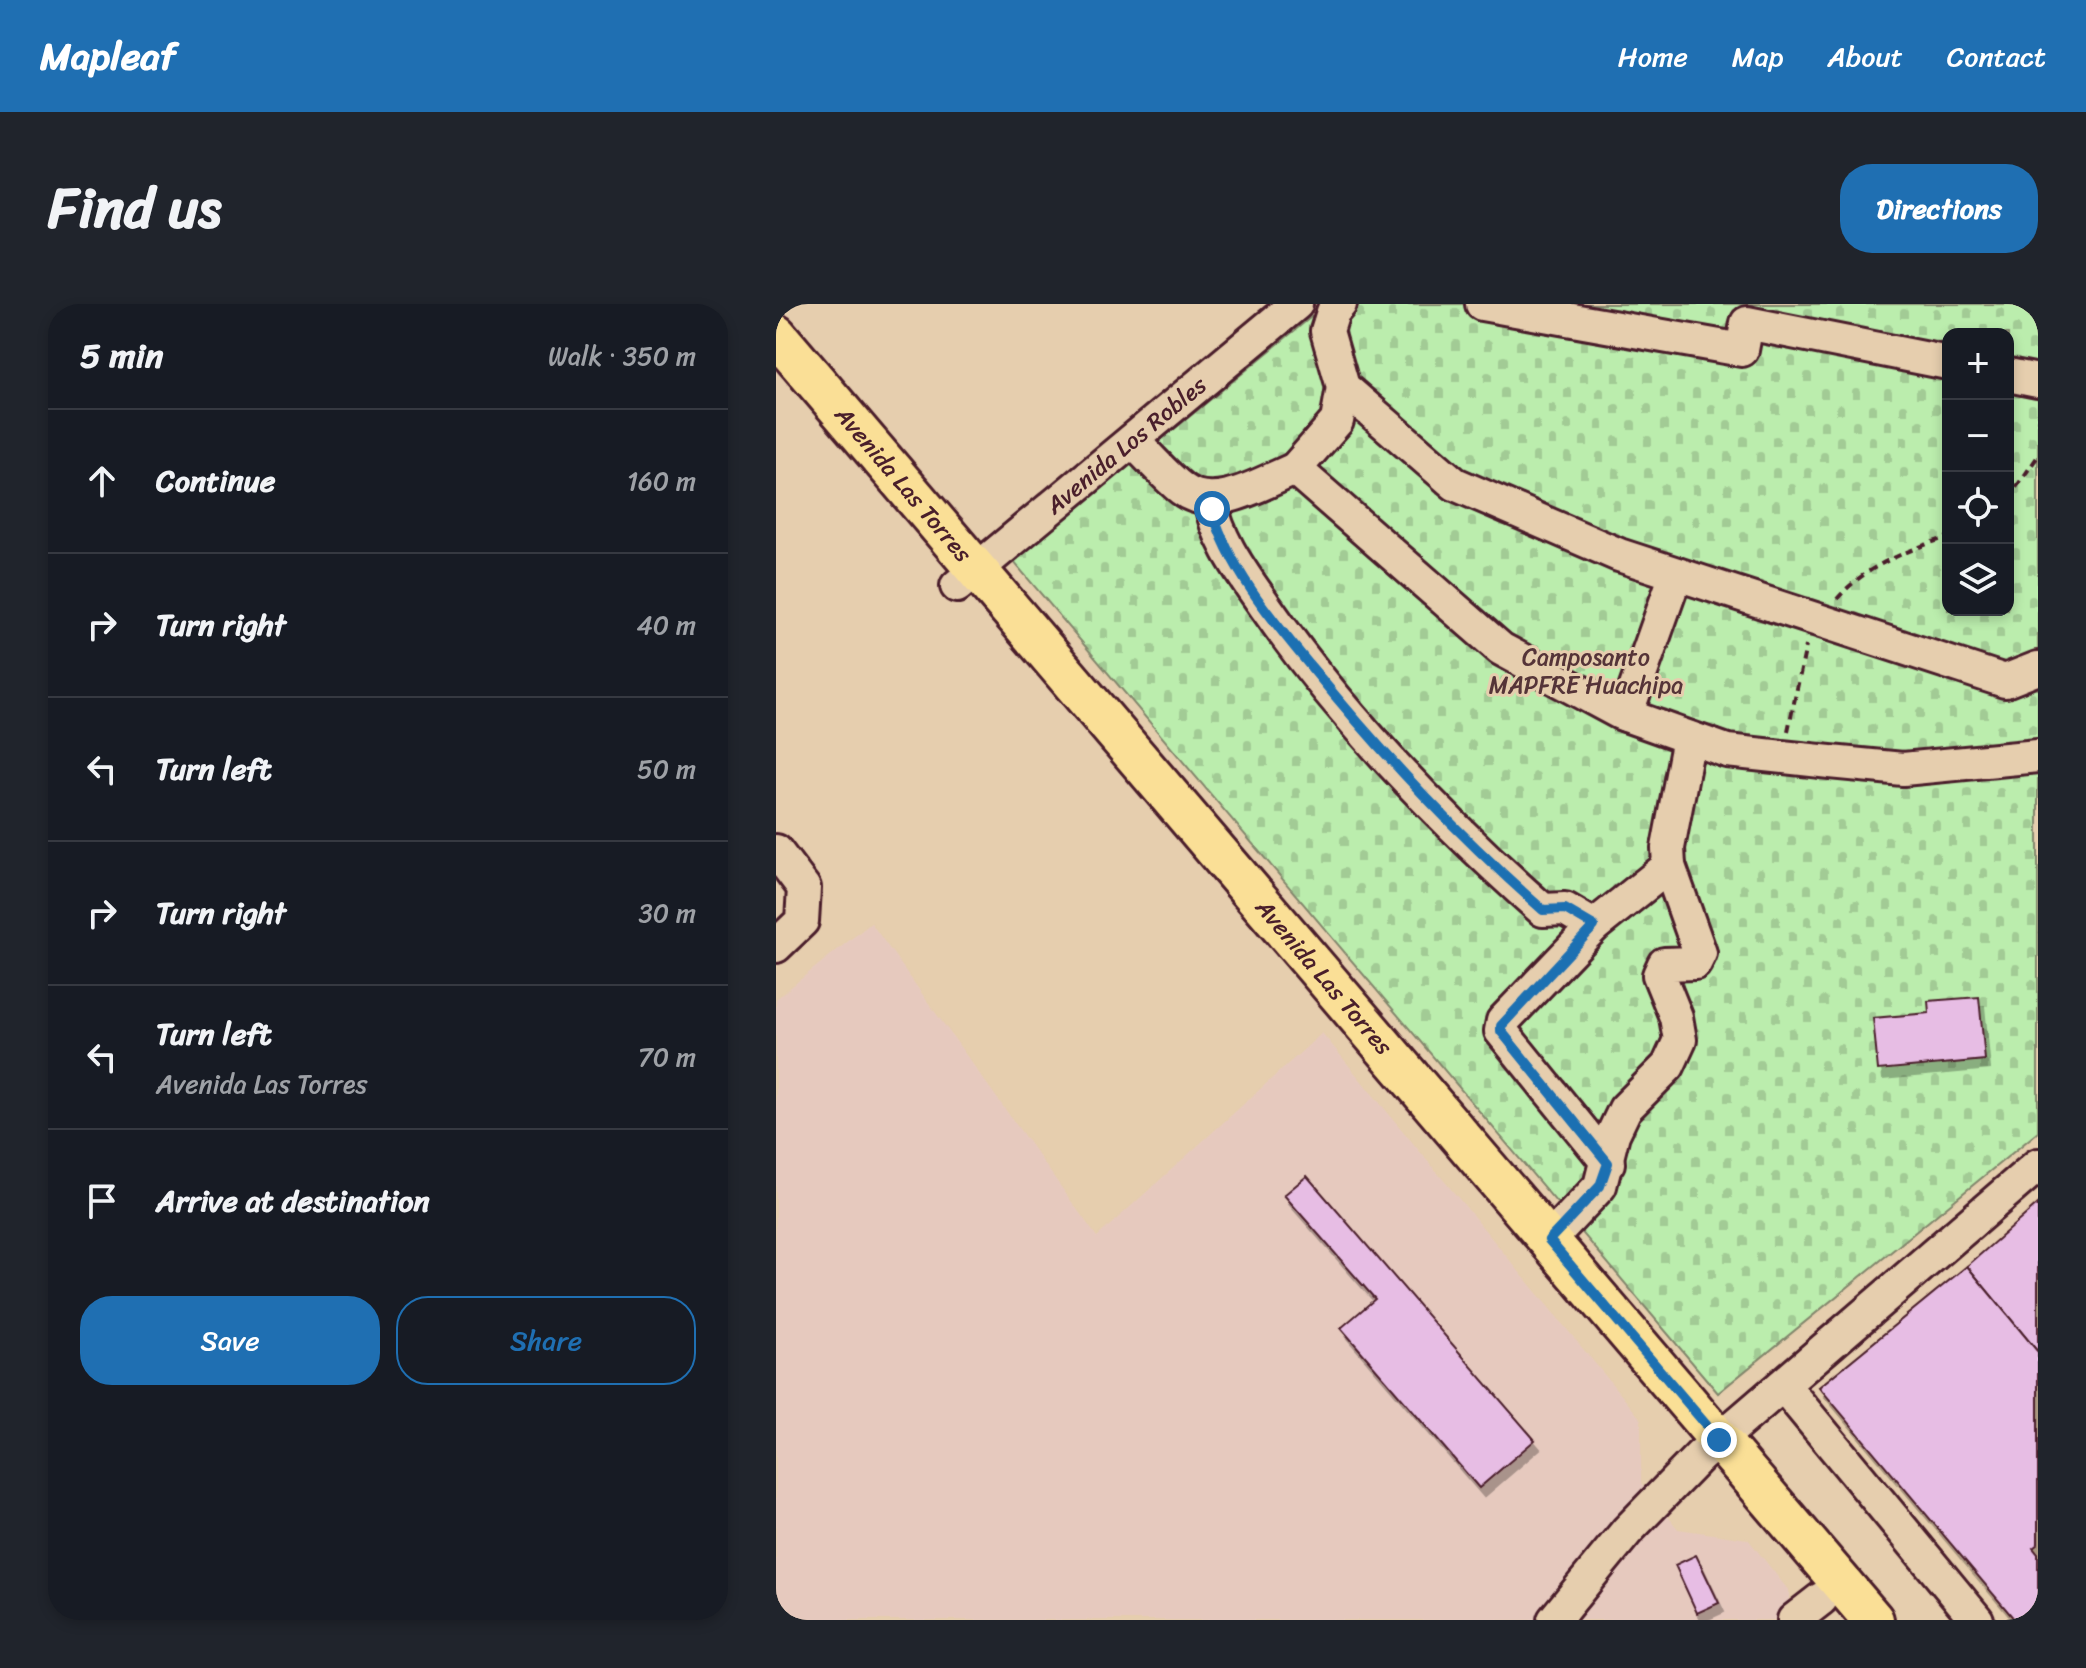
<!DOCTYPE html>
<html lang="en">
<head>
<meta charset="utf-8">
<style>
  body { margin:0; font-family:Sriracha,sans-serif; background:#20242c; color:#f1f3f6 }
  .controls { position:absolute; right:24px; top:24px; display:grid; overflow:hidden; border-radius:16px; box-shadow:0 4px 12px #0003 }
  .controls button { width:72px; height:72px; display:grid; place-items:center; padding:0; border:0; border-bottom:2px solid #363941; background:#171b24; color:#f1f3f6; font:40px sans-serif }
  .stop { position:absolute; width:24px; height:24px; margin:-18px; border:6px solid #1f6fb2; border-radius:50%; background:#fff }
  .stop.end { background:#1f6fb2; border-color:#fff; box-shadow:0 2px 8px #0008 }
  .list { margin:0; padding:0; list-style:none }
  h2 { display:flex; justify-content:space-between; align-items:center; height:104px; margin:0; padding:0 32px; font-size:34px }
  h2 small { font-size:26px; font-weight:400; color:#9ea1a6 }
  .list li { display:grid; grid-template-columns:52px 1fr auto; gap:24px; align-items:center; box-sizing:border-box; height:144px; padding:0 32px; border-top:2px solid #363941 }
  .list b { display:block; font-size:30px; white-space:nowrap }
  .list p { margin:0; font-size:26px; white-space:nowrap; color:#9ea1a6 }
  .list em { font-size:26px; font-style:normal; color:#9ea1a6 }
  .actions { display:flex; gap:16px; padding:24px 32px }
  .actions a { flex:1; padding:18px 0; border:2px solid #1f6fb2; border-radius:32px; text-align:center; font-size:28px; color:#1f6fb2 }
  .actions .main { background:#1f6fb2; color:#fff }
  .icon { flex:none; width:44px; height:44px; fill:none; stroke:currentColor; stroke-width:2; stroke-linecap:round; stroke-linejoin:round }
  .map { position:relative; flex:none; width:1262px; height:1316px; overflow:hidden; border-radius:32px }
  header { display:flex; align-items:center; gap:48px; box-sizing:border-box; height:112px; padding:0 40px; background:#1f6fb2; color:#fff }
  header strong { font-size:38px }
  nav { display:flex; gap:44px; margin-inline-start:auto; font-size:28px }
  .intro { display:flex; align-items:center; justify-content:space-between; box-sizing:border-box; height:192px; padding:0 48px }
  h1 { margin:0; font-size:56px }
  .button { padding:20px 36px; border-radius:32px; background:#1f6fb2; color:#fff; font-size:28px; font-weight:700 }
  main { display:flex; gap:48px; padding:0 48px }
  aside { flex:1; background:#171b24; border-radius:32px; box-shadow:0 4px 12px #0003 }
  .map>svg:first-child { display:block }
</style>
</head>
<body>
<header>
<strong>Mapleaf</strong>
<nav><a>Home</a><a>Map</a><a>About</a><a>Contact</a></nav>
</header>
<div class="intro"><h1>Find us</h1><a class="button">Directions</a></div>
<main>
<aside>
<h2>5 min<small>Walk · 350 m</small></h2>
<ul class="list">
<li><svg class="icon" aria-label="ahead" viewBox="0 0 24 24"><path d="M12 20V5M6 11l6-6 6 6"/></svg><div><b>Continue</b></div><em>160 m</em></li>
<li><svg class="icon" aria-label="right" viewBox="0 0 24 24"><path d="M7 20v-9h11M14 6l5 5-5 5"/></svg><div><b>Turn right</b></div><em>40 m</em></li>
<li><svg class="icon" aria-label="left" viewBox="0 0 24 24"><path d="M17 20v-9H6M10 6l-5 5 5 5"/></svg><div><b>Turn left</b></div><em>50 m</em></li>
<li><svg class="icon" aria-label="right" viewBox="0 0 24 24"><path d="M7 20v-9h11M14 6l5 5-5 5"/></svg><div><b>Turn right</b></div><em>30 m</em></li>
<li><svg class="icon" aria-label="left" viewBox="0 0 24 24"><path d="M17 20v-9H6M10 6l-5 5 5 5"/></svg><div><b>Turn left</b><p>Avenida Las Torres</p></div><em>70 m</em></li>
<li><svg class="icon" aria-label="arrive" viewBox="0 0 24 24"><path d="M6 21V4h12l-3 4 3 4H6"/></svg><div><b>Arrive at destination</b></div></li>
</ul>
<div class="actions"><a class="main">Save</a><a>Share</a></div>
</aside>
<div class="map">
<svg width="1262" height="1316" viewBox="0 0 1262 1316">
  <defs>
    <pattern id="cemetery-stones" width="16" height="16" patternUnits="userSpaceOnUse" patternTransform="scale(2)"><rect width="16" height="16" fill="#bbedad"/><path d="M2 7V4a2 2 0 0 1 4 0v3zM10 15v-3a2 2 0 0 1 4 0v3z" fill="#a2cb95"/></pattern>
    <filter id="shadow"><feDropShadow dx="5" dy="9" stdDeviation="0" flood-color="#0004"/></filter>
  </defs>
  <rect width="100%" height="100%" fill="#e6ceae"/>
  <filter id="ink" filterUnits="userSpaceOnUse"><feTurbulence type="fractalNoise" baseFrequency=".0125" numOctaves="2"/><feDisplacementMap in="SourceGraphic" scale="16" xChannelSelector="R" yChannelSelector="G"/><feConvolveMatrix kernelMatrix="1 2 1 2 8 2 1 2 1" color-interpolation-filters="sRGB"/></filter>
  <g filter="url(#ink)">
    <polygon fill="#e6c9be" points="95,619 321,933 546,729 865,1115 865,1179 902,1225 972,1235 1013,1287 1013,1306 1021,1316 0,1316 0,695"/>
    <path fill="url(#cemetery-stones)" stroke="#82866c" stroke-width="2" fill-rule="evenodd" d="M551 0H1262V828L942 1089 237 257ZM1172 30H1232V306H1172Z"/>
    <g fill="#e7bde4" stroke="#4a1f2b" stroke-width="2" filter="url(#shadow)">
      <polygon points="1203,693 1209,756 1102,766 1097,714 1153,709 1152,697"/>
      <polygon points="531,872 759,1136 703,1184 565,1024 599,995 508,891"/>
      <polygon points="1262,900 1262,1048 1191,962"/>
      <polygon points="1191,962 1262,1048 1262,1240 1257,1244 1262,1250 1262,1316 1239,1316 1043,1083"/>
      <polygon points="920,1251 943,1299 921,1309 899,1261"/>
    </g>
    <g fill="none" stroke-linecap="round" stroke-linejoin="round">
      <g stroke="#4a1f2b" stroke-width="38">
        <g id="minor">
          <polyline points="564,0 557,8 551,27 567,83 679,180 843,251 1229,377 1262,364"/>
          <polyline points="706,0 966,46 971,19 1172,59"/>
          <polyline points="1232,71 1262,77"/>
          <path d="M356 137C373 152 388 171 406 185 438 210 487 178 519 165L725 345 844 409 951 447 1054 458 1127 465 1262 452"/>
          <polyline points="519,165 561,117 567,83"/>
          <path d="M434 195C440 235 467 270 489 302 568 416 664 515 767 606L789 605 818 622 893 562"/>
          <path id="s1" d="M181 282 520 0"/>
          <polyline points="850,411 900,270"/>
          <polyline points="0,547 28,584 26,617 0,642"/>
          <polyline points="818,622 727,717 725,727 832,859"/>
          <polyline points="773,936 824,882 837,830 849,805 892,762 904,736 900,713 883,671 888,660 919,659 924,649 893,562 892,544 913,434"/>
          <polyline points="1007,1081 1201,1316"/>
          <polyline points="778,1316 851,1227 924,1152 1262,861"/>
          <polyline points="1018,1316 1045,1295"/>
        </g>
      </g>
      <g stroke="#4a1f2b" stroke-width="46">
        <g id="major">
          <path id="s2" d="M0 31 1097 1316"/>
        </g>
      </g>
      <g stroke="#4a1f2b" stroke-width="4" stroke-dasharray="8 6" stroke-linecap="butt">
        <polyline points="1232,195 1262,152"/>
        <path d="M1061 295C1090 261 1131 247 1172 233"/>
        <polyline points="1012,427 1030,342"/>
      </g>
      <use href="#minor" stroke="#e6ceae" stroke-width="32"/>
      <use href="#major" stroke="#fadf96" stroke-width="40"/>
    </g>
  </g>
  <g fill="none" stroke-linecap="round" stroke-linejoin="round" filter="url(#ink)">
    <path stroke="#1f6fb2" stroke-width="10" d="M436 205C452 264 498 318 536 364 610 454 680 529 767 606L789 605 818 622 725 722V727L832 859 824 882 773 936 943 1136"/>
  </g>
  <g text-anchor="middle" stroke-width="6" stroke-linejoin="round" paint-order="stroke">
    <g font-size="24" fill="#4a1f2b" stroke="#e6ceae">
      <text dy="8" stroke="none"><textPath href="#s1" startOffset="220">Avenida Los Robles</textPath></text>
      <text dy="8" stroke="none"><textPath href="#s2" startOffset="196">Avenida Las Torres</textPath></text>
      <text dy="8" stroke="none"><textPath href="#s2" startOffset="844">Avenida Las Torres</textPath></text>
    </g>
    <g font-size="24" fill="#553438" stroke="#e6ceae">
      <text x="810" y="361">Camposanto<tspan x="810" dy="28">MAPFRE Huachipa</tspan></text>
    </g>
  </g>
</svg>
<div class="controls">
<button>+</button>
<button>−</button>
<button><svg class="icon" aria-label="locate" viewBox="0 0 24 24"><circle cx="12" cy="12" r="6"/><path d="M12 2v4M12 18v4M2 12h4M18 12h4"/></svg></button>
<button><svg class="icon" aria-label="layers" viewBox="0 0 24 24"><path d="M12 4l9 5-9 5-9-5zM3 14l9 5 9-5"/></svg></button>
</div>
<div class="stop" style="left:436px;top:205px"></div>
<div class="stop end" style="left:943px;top:1136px"></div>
</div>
</main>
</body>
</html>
